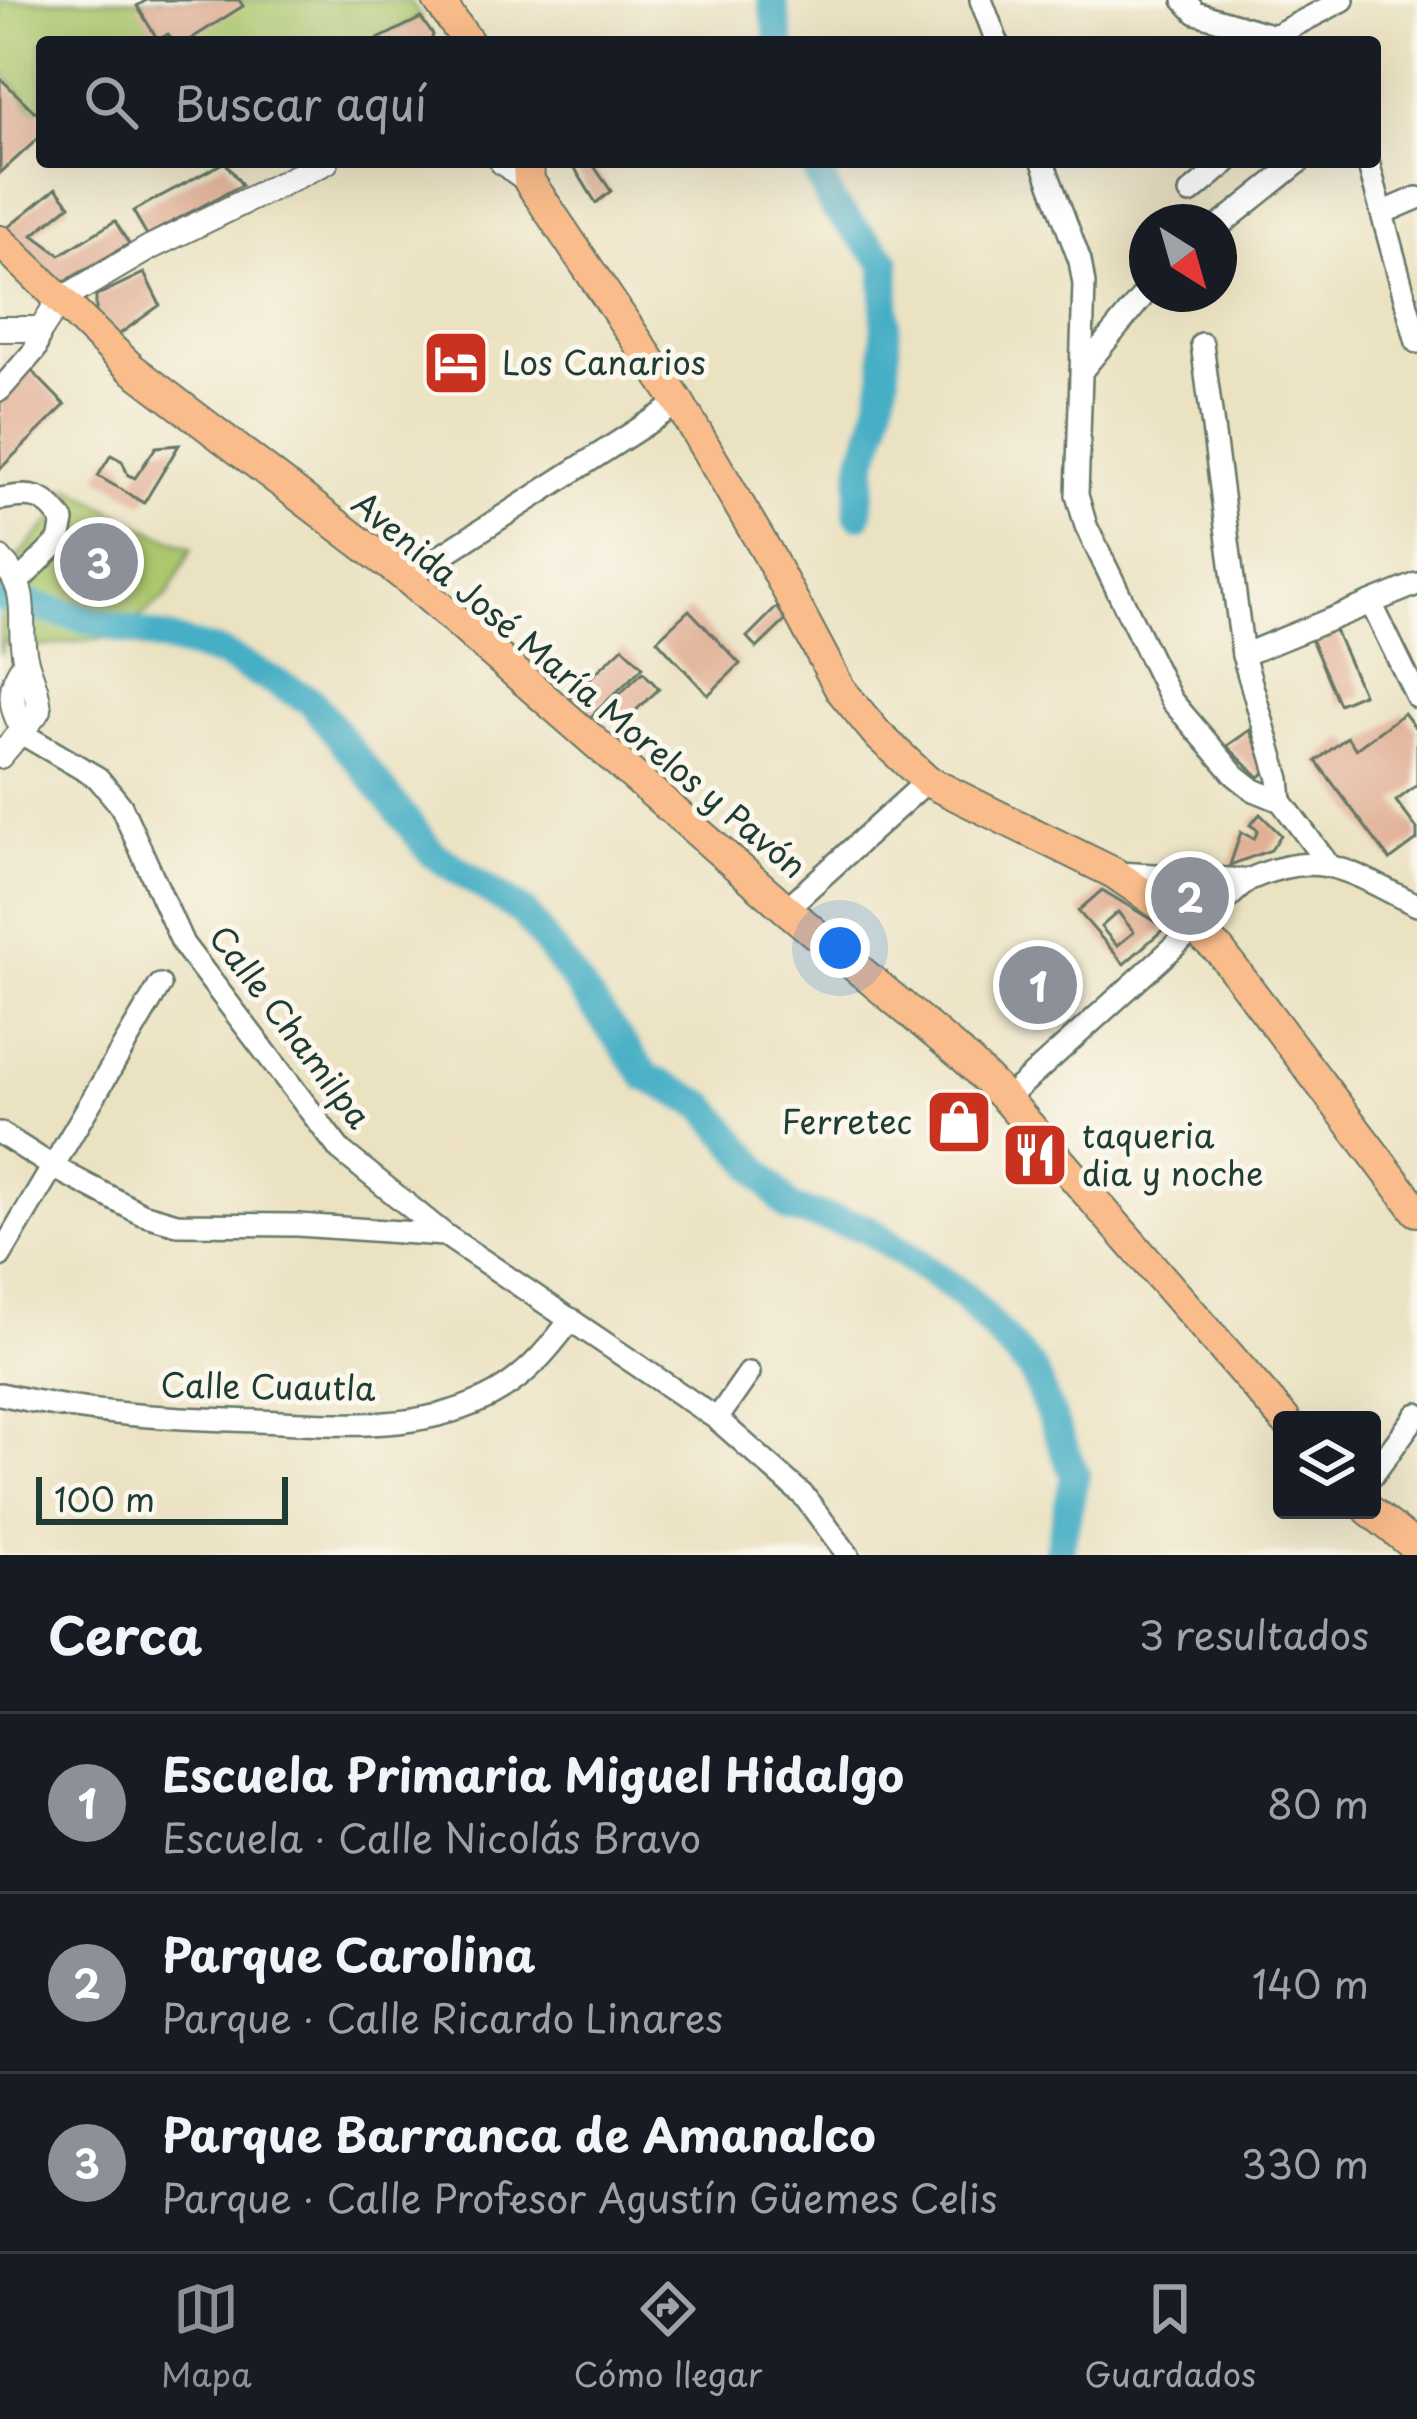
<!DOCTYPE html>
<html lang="es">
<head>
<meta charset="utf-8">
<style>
  body { margin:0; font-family:"Playpen Sans",sans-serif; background:#242831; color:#f1f3f6 }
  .controls { position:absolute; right:36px; bottom:36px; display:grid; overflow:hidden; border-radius:12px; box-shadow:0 12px 48px #0002 }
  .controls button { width:108px; height:108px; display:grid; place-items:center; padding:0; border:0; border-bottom:3px solid #363941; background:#171b24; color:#f1f3f6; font:60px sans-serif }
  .compass { position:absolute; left:1129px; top:204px; width:108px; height:108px; border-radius:50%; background:#171b24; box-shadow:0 12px 48px #0002; rotate:143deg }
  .scale { position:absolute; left:36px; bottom:30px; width:252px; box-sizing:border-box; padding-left:12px; border:6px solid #1f3d34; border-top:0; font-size:33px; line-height:42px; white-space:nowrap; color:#1f3d34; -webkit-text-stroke:9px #fbf7ec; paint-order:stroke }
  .you { position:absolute; left:840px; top:948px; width:42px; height:42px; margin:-30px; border:9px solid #fff; border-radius:50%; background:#1a73e8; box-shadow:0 0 0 18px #1a73e833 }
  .badge { display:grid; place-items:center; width:78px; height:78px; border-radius:50%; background:#8c9099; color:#fff; font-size:39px; font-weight:700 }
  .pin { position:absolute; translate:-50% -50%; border:6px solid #fff; box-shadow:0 3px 12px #0006 }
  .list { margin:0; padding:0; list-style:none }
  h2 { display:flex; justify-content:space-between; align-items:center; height:156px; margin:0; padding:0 48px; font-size:51px }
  h2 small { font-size:39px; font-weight:400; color:#9ea1a6 }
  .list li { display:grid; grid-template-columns:78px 1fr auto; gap:36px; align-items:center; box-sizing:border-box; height:180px; padding:0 48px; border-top:3px solid #363941 }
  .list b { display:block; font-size:45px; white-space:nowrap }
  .list p { margin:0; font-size:39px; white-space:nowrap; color:#9ea1a6 }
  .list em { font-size:39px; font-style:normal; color:#9ea1a6 }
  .icon { flex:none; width:66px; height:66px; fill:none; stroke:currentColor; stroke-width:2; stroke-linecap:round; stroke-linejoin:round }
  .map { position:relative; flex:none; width:1417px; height:1555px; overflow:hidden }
  .search { position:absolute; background:#171b24; box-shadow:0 12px 48px #0002; left:36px; right:36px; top:36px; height:132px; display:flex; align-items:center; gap:30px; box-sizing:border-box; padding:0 42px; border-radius:12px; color:#9ea1a6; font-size:45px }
  .sheet { height:696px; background:#171b24 }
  nav { display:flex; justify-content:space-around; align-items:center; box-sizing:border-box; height:168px; border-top:3px solid #363941; background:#171b24; font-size:33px; color:#9ea1a6 }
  nav a { display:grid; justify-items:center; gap:6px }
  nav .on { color:#8c9099 }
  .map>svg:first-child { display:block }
</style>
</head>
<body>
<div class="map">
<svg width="1417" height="1555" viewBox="0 0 1417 1555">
  <rect width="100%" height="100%" fill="#fbf7ec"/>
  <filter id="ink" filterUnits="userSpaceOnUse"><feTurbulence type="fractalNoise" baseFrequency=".00833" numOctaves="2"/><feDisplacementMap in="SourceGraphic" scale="24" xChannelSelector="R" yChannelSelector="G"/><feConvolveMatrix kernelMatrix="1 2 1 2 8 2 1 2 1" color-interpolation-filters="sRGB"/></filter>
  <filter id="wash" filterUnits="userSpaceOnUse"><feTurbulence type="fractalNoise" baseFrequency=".004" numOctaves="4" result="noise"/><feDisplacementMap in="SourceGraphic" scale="48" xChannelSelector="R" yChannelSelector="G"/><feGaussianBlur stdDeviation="2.7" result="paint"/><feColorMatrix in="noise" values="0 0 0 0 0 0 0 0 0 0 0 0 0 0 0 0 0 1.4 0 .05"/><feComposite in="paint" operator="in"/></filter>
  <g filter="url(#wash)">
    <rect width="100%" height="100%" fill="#ebe2c2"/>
    <g fill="#acc76d" stroke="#668250" stroke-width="3">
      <polygon points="0,0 409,0 421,18 372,42 42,42 42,107 35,112 3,72 0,73"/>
      <polygon points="70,488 146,529 192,548 167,596 114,637 37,647 3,642 0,655 0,576 55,517 57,490"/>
    </g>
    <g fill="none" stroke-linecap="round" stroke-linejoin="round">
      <g stroke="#46afc5" stroke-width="30">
        <polyline points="772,0 780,42"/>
        <polyline points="813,162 833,206 886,262 885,376 876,425 864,459 858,514"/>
        <polyline points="0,597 222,654 311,701 433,854 524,913 647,1077 705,1106 790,1209 866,1228 963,1295 1032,1370 1075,1475 1058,1555"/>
      </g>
    </g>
    <g id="blocks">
      <g fill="#e1b096" fill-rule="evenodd">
        <polygon points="147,0 239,0 243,6 186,42 173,42 168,34 158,40 137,6"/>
        <polygon points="421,18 433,35 430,42 372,42"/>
        <polygon points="0,78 35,112 42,107 42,135 0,173"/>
        <polygon points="225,162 242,185 147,235 133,211"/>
        <polygon points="571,162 591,162 611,191 596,203"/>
        <polygon points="56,188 70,205 33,235 60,255 115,221 129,244 57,286 2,232"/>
        <polygon points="144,273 160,305 110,341 96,325 96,296"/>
        <polygon points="29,368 65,405 0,469 0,397"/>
        <polygon points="179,445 144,503 98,476 111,455 122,461 128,475 135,478 156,447"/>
        <polygon points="777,607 786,620 757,648 747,637"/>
        <polygon points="689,610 740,664 708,695 657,640"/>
        <polygon points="1334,628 1363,694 1339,704 1311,639"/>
        <polygon points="623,647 643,667 587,720 566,701"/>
        <polygon points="643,672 659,689 624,721 609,704"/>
        <polygon points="1404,713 1417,730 1417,785 1396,801 1417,829 1417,840 1390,860 1316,761 1347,737 1356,749"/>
        <polygon points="1250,730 1267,771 1259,777 1227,746"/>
        <polygon points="1260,814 1281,835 1271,850 1230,865 1241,832 1254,839 1258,830 1250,825"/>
        <path d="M1102 890 1165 928 1124 964 1078 911ZM1118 912 1134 932 1117 946 1101 927Z"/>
      </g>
    </g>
  </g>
  <g filter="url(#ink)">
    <use href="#blocks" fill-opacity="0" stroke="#676" stroke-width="3"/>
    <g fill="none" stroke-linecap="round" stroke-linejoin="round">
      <g stroke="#676" stroke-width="26">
        <g id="minor">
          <polyline points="981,0 997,42"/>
          <polyline points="1184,0 1196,13 1274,36 1343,0"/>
          <polyline points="1043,162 1080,261 1084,284 1077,495 1086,526 1171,700 1235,775 1254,790 1281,801 1327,863"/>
          <polyline points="1368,162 1417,342"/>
          <polyline points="1190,193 1227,162"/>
          <polyline points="1382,213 1417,198"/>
          <polyline points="1219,226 1299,162"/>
          <polyline points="1202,344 1243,655 1279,779 1281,801"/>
          <polyline points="1083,369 1147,291"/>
          <polyline points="0,390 35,350 41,329"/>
          <path d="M0 499C31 493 45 494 63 521L59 541 17 583"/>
          <polyline points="407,578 679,403"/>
          <polyline points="1372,605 1417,697"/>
          <polyline points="1243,655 1417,584"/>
          <polyline points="21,733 98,778 121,806 183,944 340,1150 445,1235 717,1419 804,1496 848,1555"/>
          <polyline points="1117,873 1248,880"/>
          <polyline points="786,909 927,781"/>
          <path d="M1006 1099 1248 880C1322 846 1350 873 1417 905"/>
          <polyline points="0,1133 55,1168 142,1214 177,1224 298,1225 444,1235"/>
          <polyline points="0,1256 160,985"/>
          <path d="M0 1394C90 1415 165 1418 257 1421 333 1424 412 1433 484 1399 522 1381 547 1352 571 1319"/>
          <polyline points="717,1419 749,1373"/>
          <polyline points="1372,1476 1417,1414"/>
        </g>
      </g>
      <g stroke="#676" stroke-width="28">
        <g id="tertiary">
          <polyline points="502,162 529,181"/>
          <polyline points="0,329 41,329 59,301 149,248 326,162"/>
          <path d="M0 559C35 595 15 622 26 662 32 680 37 689 39 710L0 756"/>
          <path d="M23 728C8 705 9 684 26 662"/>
        </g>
      </g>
      <g stroke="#676" stroke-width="34">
        <g id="primary">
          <polyline points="438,0 468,42"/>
          <polyline points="528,162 529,181 679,403 767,552 840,689 878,735 927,781 1114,873 1195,929 1220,951 1417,1211"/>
          <polyline points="0,241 131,368 407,578 786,909 966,1059 1006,1099 1285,1420"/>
          <polyline points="1369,1510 1417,1548"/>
        </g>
      </g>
      <use href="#minor" stroke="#fff" stroke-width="21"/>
      <use href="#tertiary" stroke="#fff" stroke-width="24"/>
      <use href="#primary" stroke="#f9bc8a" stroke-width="30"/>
    </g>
  </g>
  <defs>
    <g id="hotel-square" transform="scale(3.45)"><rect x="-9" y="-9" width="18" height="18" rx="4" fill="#c8321e" stroke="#fbf7ec"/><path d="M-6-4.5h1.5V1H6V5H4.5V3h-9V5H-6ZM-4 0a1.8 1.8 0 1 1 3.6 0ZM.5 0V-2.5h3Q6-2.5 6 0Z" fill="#fff"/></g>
    <g id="shop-square" transform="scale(3.45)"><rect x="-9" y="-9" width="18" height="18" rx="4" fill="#c8321e" stroke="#fbf7ec"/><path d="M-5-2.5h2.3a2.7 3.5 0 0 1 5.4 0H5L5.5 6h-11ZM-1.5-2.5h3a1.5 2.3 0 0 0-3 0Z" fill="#fff"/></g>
    <g id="restaurant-square" transform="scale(3.45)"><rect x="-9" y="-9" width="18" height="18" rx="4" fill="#c8321e" stroke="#fbf7ec"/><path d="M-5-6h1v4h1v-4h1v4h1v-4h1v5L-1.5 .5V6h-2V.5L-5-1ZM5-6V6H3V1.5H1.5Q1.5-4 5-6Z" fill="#fff"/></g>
  </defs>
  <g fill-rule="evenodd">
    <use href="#hotel-square" x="456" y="363"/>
    <use href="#shop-square" x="959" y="1122"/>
    <use href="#restaurant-square" x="1035" y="1155"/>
  </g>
  <g text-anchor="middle" stroke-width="10" stroke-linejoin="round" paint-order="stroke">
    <g font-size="33" fill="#1f3d34" stroke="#fbf7ec" text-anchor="start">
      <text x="502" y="375">Los Canarios</text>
      <text x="912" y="1134" text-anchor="end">Ferretec</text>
      <text x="1082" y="1148">taqueria<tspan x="1082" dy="38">dia y noche</tspan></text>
    </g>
    <g font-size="33" fill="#1f3d34" stroke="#fbf7ec">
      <text transform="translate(579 685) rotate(40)" y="12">Avenida José María Morelos y Pavón</text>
      <text transform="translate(290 1027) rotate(53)" y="12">Calle Chamilpa</text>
      <text transform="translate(268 1387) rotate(1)" y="12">Calle Cuautla</text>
    </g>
  </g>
</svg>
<div class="controls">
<button><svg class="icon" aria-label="layers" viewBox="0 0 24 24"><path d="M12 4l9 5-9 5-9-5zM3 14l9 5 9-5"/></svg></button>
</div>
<svg class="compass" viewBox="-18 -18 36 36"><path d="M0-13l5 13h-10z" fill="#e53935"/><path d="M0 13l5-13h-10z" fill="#9ea1a6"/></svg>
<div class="scale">100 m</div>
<div class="you"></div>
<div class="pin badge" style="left:1038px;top:985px">1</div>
<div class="pin badge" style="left:1190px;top:896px">2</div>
<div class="pin badge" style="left:99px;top:562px">3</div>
<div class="search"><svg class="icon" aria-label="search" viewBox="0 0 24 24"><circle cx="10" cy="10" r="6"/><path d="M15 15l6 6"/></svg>Buscar aquí</div>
</div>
<section class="sheet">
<h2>Cerca<small>3 resultados</small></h2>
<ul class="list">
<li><span class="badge">1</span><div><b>Escuela Primaria Miguel Hidalgo</b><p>Escuela · Calle Nicolás Bravo</p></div><em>80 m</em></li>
<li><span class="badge">2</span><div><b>Parque Carolina</b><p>Parque · Calle Ricardo Linares</p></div><em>140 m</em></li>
<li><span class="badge">3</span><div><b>Parque Barranca de Amanalco</b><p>Parque · Calle Profesor Agustín Güemes Celis</p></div><em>330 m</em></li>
</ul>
</section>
<nav>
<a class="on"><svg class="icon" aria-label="map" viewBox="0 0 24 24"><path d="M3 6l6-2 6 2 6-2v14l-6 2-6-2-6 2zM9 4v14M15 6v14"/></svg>Mapa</a>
<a><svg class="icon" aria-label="directions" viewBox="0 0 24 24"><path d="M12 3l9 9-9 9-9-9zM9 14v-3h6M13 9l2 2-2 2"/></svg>Cómo llegar</a>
<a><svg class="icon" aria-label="saved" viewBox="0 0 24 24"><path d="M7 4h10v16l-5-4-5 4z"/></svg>Guardados</a>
</nav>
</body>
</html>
